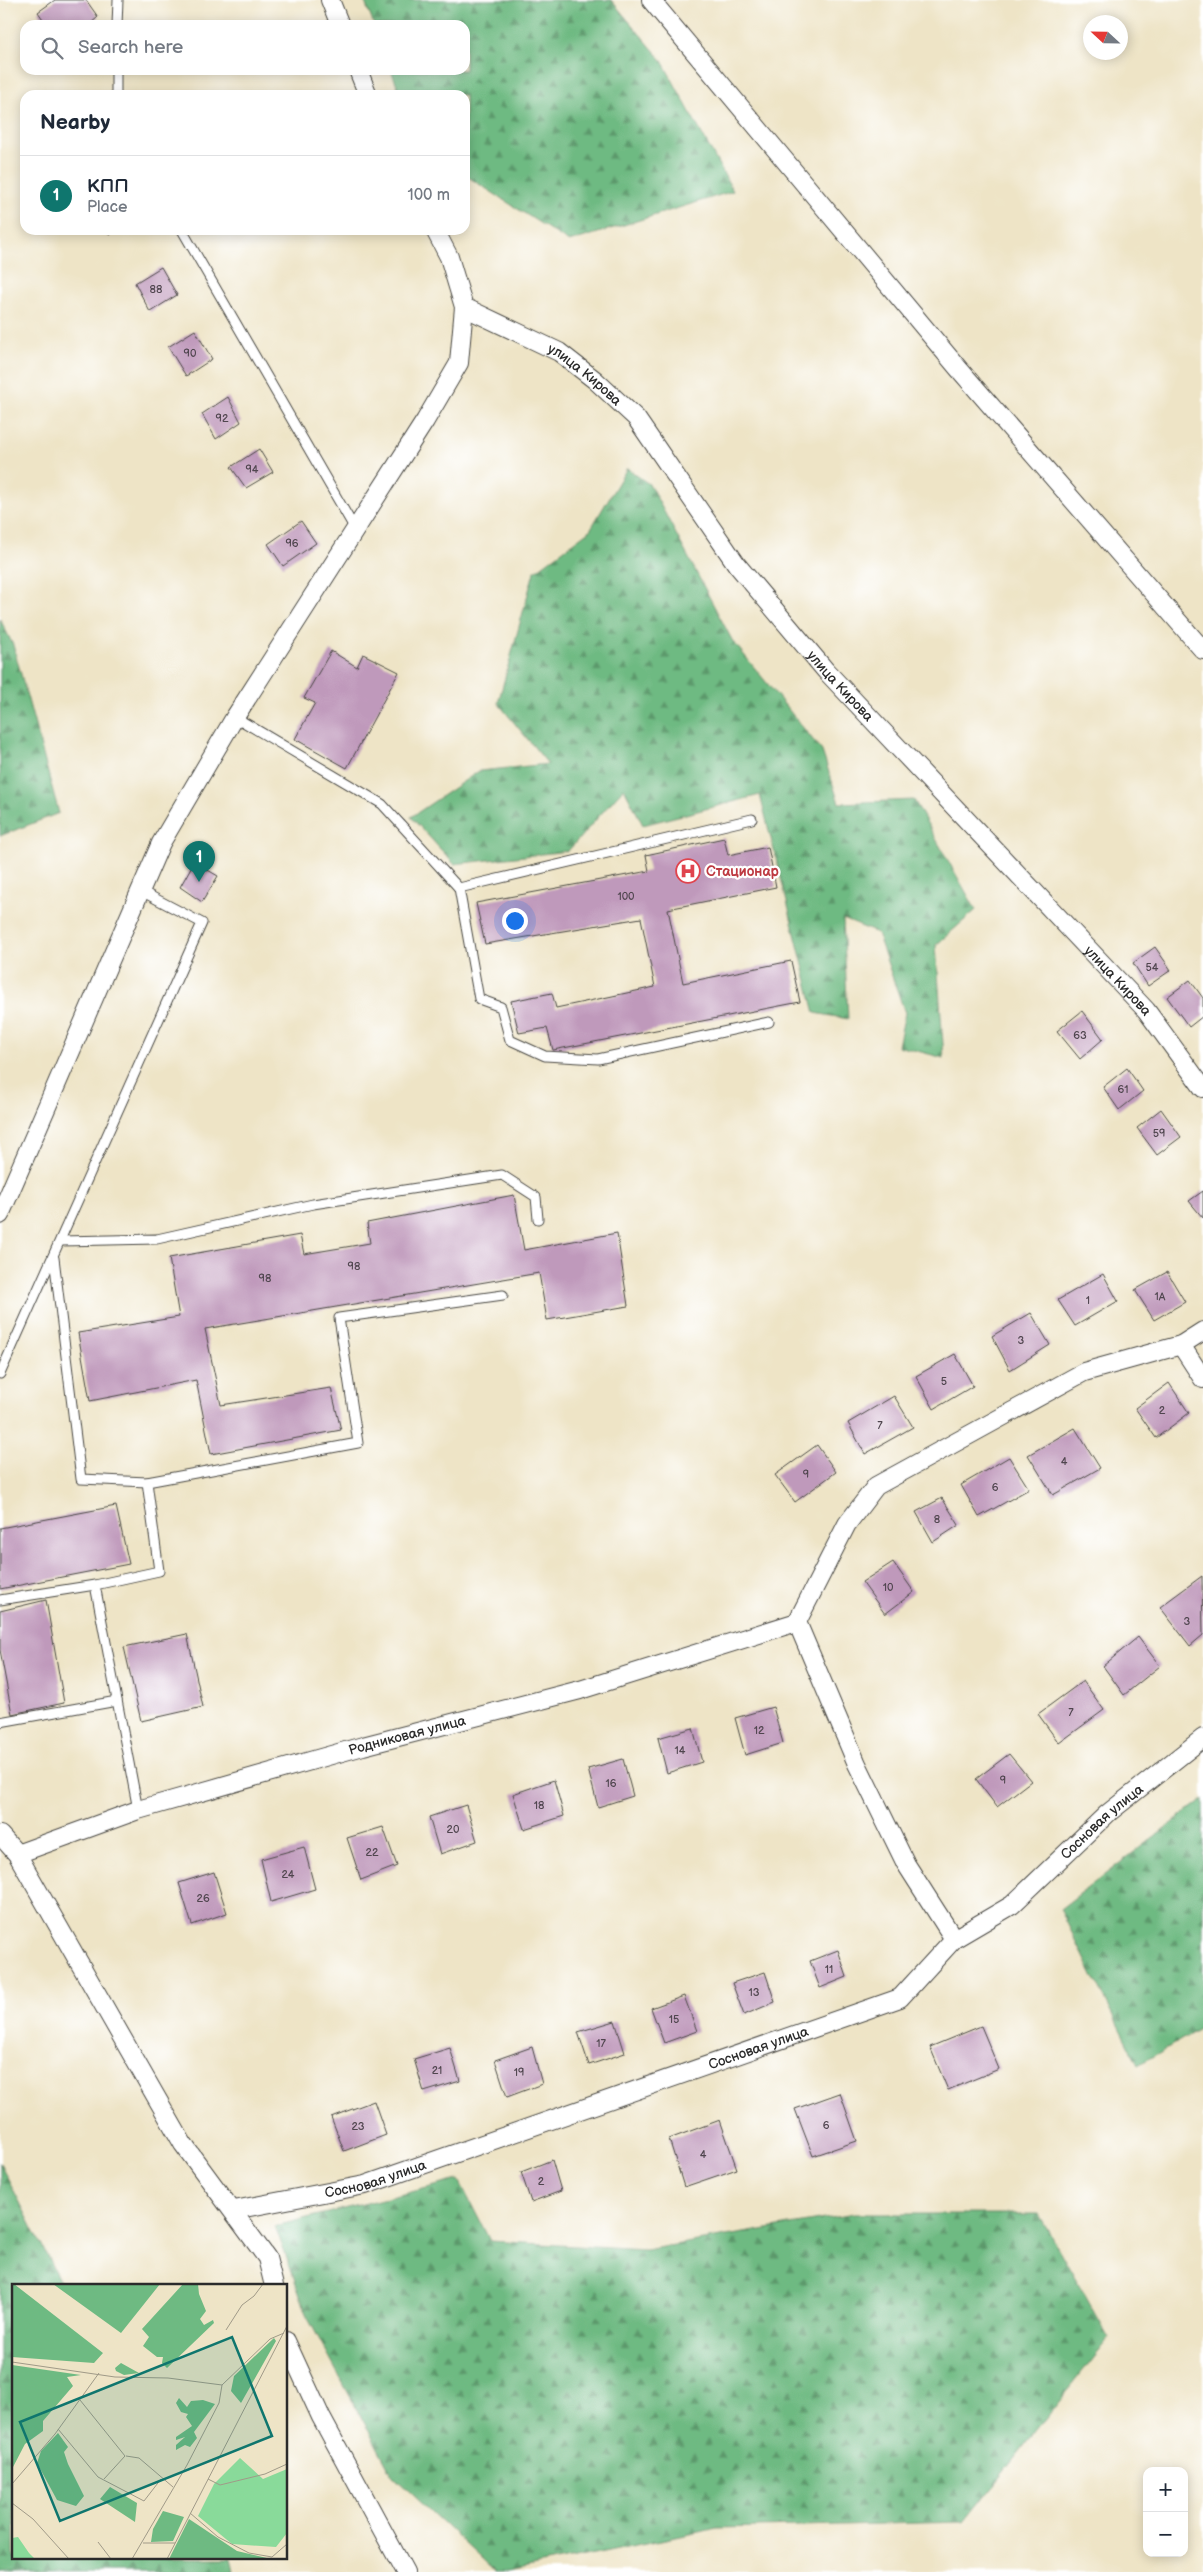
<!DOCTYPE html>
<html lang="en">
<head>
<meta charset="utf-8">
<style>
  body { margin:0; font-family:"Balsamiq Sans",sans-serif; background:#f6f6f7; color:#1f2937 }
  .controls { position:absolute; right:15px; bottom:15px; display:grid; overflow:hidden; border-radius:10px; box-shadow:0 2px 12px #0003 }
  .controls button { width:45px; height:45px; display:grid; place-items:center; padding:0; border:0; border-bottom:1px solid #e0e1e3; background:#fff; color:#1f2937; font:25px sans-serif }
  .compass { position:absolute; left:1083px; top:15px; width:45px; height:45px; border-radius:50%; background:#fff; box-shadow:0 2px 12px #0003; rotate:292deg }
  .you { position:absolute; left:514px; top:920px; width:18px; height:18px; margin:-12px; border:4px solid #fff; border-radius:50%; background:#1a73e8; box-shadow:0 0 0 8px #1a73e833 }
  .badge { display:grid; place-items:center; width:32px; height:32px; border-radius:50%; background:#0f766e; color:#fff; font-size:16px; font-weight:700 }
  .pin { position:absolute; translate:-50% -41px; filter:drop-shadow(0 1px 2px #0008) }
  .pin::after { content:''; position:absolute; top:26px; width:18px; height:15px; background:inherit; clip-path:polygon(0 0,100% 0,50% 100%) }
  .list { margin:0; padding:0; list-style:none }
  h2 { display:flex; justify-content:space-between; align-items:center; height:65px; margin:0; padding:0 20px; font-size:21px }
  h2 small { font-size:16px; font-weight:400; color:#747a83 }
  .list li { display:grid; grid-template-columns:32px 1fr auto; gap:15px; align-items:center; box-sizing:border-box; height:80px; padding:0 20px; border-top:1px solid #e0e1e3 }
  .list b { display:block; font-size:19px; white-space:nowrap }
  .list p { margin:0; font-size:16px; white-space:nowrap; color:#747a83 }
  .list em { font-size:16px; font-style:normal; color:#747a83 }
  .icon { flex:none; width:28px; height:28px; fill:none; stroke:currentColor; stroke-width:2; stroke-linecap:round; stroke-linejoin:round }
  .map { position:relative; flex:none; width:1203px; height:2572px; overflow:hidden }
  .search { position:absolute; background:#fff; box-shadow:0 2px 12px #0003; left:20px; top:20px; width:450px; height:55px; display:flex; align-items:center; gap:12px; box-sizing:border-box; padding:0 18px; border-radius:15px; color:#747a83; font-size:19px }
  .panel { position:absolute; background:#fff; box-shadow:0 2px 12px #0003; left:20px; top:90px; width:450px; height:145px; border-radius:15px }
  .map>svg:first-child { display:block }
</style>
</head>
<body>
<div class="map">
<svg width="1203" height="2572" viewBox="0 0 1203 2572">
  <defs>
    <pattern id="forest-firs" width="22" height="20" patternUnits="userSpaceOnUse" patternTransform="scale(1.25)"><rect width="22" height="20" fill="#6eba82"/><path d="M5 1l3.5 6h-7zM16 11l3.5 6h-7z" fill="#5b976b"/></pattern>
  </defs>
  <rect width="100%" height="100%" fill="#fff"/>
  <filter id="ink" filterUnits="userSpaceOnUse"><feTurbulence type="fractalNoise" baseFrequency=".02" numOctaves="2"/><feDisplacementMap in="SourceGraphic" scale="10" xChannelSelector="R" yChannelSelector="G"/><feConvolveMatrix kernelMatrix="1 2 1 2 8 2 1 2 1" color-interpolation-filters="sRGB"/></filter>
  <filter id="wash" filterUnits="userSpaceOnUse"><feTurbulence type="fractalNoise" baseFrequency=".0096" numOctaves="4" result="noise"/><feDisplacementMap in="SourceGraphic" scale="20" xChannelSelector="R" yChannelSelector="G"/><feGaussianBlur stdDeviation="1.12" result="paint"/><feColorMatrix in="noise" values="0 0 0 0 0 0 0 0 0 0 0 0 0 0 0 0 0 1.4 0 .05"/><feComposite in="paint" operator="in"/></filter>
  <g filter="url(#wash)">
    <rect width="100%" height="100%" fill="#eee4c6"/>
    <g fill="url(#forest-firs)" stroke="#4c7256">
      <polygon points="364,0 611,0 661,59 733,191 569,242 465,175 465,95 401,95 391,70 465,70 465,25 374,25"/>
      <polygon points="627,468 650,485 732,640 822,751 839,803 914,800 976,910 936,945 944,1058 898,1046 905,1013 877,933 843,919 848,1019 815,1013 760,795 643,825 624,788 568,851 454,864 411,817 479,771 548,764 498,703 534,572 590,530"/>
      <polygon points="0,619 13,645 59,813 0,836"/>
      <polygon points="1203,1799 1203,2027 1138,2065 1060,1909"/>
      <polygon points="0,2163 62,2286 14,2286 14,2558 231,2558 234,2572 0,2572"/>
      <polygon points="459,2180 490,2241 645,2250 854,2214 1039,2214 1109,2339 964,2522 718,2528 508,2572 495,2572 393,2476 310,2322 275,2226"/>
    </g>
    <g id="blocks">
      <g fill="#bf99bb">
        <polygon points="55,0 86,0 98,17 89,25 47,25 38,12"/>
        <polygon points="107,230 119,230 109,235"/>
        <polygon points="161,267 177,295 150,312 135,283"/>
        <polygon points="195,330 212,359 186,376 168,347"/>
        <polygon points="228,397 241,422 216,439 202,414"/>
        <polygon points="259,449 273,472 246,488 231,467"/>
        <polygon points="301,521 316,543 283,566 268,544"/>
        <polygon points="331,651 357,667 363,654 399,672 347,768 295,739 315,703 304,698"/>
        <polygon points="724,838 728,855 768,847 776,887 668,909 683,983 791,961 800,1002 553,1050 547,1028 519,1033 511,1001 552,993 556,1008 655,987 641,918 485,944 476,903 649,871 646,855"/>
        <polygon points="194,862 218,876 202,902 180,887"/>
        <polygon points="1155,947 1171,970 1148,986 1133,963"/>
        <polygon points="1190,980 1203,998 1203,1016 1189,1027 1167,997"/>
        <polygon points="1082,1011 1103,1039 1080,1059 1057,1031"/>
        <polygon points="1127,1068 1143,1091 1119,1110 1103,1087"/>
        <polygon points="1161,1109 1181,1137 1157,1155 1137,1128"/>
        <polygon points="1203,1191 1203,1218 1189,1201"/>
        <polygon points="514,1195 524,1250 617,1233 628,1306 547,1320 539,1273 205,1329 221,1405 331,1388 341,1430 211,1454 196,1380 90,1401 78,1333 179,1317 169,1258 300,1235 304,1254 370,1243 367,1223"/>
        <polygon points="1167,1272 1185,1302 1154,1320 1135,1290"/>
        <polygon points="1103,1274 1118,1301 1075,1326 1058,1300"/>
        <polygon points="1031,1313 1050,1345 1010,1370 992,1336"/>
        <polygon points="955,1354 973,1386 934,1409 916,1376"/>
        <polygon points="1169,1383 1189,1413 1156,1438 1135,1408"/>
        <polygon points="894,1396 913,1427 865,1454 848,1423"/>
        <polygon points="1075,1428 1100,1468 1053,1495 1028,1455"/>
        <polygon points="817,1445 836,1472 795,1502 775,1475"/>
        <polygon points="1009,1457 1029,1489 979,1517 961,1485"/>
        <polygon points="942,1498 959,1525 933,1542 916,1512"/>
        <polygon points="116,1506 129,1564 0,1589 0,1528"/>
        <polygon points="893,1562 914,1592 885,1614 862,1582"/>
        <polygon points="1202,1576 1203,1635 1190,1646 1160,1607"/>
        <polygon points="46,1600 64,1703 12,1714 0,1650 0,1611"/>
        <polygon points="187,1634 203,1707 141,1721 124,1647"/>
        <polygon points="1138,1637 1160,1666 1124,1695 1103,1666"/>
        <polygon points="1083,1681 1104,1710 1059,1743 1038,1714"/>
        <polygon points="773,1707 783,1743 745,1755 735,1718"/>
        <polygon points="693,1728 702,1762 667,1773 658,1738"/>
        <polygon points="1009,1754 1031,1781 997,1807 976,1779"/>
        <polygon points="623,1759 633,1796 598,1807 588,1769"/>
        <polygon points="554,1780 564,1816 524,1829 513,1794"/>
        <polygon points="466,1805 477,1841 440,1854 429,1817"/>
        <polygon points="383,1827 397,1866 361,1880 347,1838"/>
        <polygon points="304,1847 315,1889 271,1902 261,1859"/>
        <polygon points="214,1872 227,1913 192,1925 179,1883"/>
        <polygon points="838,1950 847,1977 820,1988 810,1961"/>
        <polygon points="765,1972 775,2002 744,2015 732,1983"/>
        <polygon points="684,1996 697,2031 664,2043 651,2008"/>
        <polygon points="615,2021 625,2053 589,2065 578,2032"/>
        <polygon points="981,2026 999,2069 948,2090 930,2047"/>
        <polygon points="532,2047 542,2084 507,2097 495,2060"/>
        <polygon points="450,2048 460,2081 424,2092 414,2059"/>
        <polygon points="840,2093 857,2141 813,2156 795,2109"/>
        <polygon points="374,2101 386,2135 344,2151 331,2117"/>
        <polygon points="720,2120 737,2169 684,2187 669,2139"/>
        <polygon points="552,2160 561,2191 531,2202 521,2172"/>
      </g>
    </g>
  </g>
  <g filter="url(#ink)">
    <use href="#blocks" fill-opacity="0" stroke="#484742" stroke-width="1"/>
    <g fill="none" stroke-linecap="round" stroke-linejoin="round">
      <g stroke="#484742" stroke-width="11">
        <g id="service">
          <polyline points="117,25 118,0"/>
          <polyline points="116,95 116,70"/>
          <polyline points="182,230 355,529"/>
          <polyline points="235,717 382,804 459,888 752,819"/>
          <polyline points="459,888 479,999 501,1007 510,1040 545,1056 598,1059 769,1022"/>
          <polyline points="61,1241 157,1239 313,1204 502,1175 536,1197 538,1219"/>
          <polyline points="54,1258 81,1479 147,1482 358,1443 339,1318 503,1295"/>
          <polyline points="0,1374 202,923 141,891"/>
          <polyline points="0,1600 95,1585"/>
          <polyline points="0,1722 117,1701"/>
          <polyline points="138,1810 95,1585 159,1571 147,1482"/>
        </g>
      </g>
      <g stroke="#484742" stroke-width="20">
        <g id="minor">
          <polyline points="330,0 340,25"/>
          <polyline points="651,0 958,368 1203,650"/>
          <polyline points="358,70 368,95"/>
          <path id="s1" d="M464 307 559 352 595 380 636 418 737 565 826 671 1146 1010 1203 1088"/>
          <polyline points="0,1215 161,843 235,717 425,421 459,363 464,307 449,257 435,230"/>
          <polyline points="1181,1345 1203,1379"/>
          <polyline points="797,1622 847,1524 876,1486 1084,1372 1181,1345 1203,1331"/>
          <polyline points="797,1622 857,1764 906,1864 954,1939"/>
          <polyline points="0,1835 17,1854 183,2144 267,2258 274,2286"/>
          <path id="s2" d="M17 1854 138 1810 363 1746 580 1690 797 1622"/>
          <path id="s3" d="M234 2210 365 2185 900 1998 954 1939 1012 1905 1107 1814 1203 1738"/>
          <polyline points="286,2341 321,2417 405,2572"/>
        </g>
      </g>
      <use href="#service" stroke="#fff" stroke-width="9"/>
      <use href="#minor" stroke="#fff" stroke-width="18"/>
    </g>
  </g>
  <defs>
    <g id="hospital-ring" transform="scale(1.25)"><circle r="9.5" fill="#fff" stroke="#e0444e" stroke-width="1.5"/><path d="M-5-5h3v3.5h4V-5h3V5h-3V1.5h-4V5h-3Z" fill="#e0444e"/></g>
  </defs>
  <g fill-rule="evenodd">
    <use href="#hospital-ring" x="688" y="871"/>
  </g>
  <g text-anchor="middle" stroke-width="4.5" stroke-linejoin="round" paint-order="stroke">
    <g font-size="11" fill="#50464f">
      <text x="156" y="293">88</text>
      <text x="190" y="357">90</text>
      <text x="222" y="422">92</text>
      <text x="252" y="473">94</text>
      <text x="292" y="547">96</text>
      <text x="626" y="900">100</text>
      <text x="1152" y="971">54</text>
      <text x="1080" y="1039">63</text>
      <text x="1123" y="1093">61</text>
      <text x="1159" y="1137">59</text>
      <text x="354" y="1270">98</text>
      <text x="265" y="1282">98</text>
      <text x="1160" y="1300">1А</text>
      <text x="1088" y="1304">1</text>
      <text x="1021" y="1344">3</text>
      <text x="944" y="1385">5</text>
      <text x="1162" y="1414">2</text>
      <text x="880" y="1429">7</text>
      <text x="1064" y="1465">4</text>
      <text x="806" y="1478">9</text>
      <text x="995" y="1491">6</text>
      <text x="937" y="1523">8</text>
      <text x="888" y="1591">10</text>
      <text x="1187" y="1625">3</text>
      <text x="1071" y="1716">7</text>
      <text x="759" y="1734">12</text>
      <text x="680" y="1754">14</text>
      <text x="1003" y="1784">9</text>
      <text x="611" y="1787">16</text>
      <text x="539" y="1809">18</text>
      <text x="453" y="1833">20</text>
      <text x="372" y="1856">22</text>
      <text x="288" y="1878">24</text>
      <text x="203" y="1902">26</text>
      <text x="829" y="1973">11</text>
      <text x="754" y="1996">13</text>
      <text x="674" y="2023">15</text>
      <text x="601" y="2047">17</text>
      <text x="437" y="2074">21</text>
      <text x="519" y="2076">19</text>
      <text x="826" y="2129">6</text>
      <text x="358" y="2130">23</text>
      <text x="703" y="2158">4</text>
      <text x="541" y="2185">2</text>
    </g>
    <g font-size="14" fill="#2b2b2b" stroke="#fff">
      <text dy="5" stroke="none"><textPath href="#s1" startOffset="139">улица Кирова</textPath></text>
      <text dy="5" stroke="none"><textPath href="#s1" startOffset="544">улица Кирова</textPath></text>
      <text dy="5" stroke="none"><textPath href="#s1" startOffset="949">улица Кирова</textPath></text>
      <text dy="5" stroke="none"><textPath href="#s2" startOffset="408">Родниковая улица</textPath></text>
      <text dy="5" stroke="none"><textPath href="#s3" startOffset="970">Сосновая улица</textPath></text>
      <text dy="5" stroke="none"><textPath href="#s3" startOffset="550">Сосновая улица</textPath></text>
      <text dy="5" stroke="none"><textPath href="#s3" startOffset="145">Сосновая улица</textPath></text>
    </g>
    <g font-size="14" font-weight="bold" fill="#be3a42" stroke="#fff" text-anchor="start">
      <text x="706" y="876">Стационар</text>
    </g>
  </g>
  <g transform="translate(12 2284)">
    <rect width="275" height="275" fill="#eee4c6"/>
    <path d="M228 174 251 195 275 185V249L264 263 220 260 186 232 202 200ZM6 253 17 269 23 275H0V254Z" fill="#89da9a"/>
    <path d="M0 0H2L91 69 82 79 0 73ZM41 0H148L109 49ZM171 0H186L187 10 194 27 188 35 192 41 201 36 202 39 155 84 150 79 151 73H145L131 62 137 53 130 45ZM262 54 264 57 229 119 219 107 222 92ZM109 79 127 89 112 91 104 87 103 84ZM0 81 69 91 55 93 61 102 31 137V147L13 160 0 185ZM167 114 175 123 179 117 191 116 203 120 182 148 185 154 178 163 173 161 164 166V161L173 153 164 156V153L180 142 174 133 176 130 169 128 164 119ZM46 149 56 163 52 168 56 180 72 212 64 222 45 216 25 179 29 167ZM98 203 125 219 123 238 88 215ZM151 227 172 233 161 257 139 258 141 245ZM177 235 225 267 259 275H157Z" fill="#6eba82"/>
    <path fill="none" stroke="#a09a88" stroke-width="1" d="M214 46 230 21 242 12 251 0M0 78 103 93 156 94 210 101M210 101 258 55 272 49M68 116 113 172M46 145 86 193 132 217 149 195M114 172 127 174 161 203M92 195 113 172M196 195 208 201 253 190 275 180M0 200 43 150 87 89M0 219 21 235 57 275M178 229 206 253 237 269 260 273 275 260M86 258 99 275M131 259H163M120 275 175 181 207 119 210 101M155 275 275 42"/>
    <path fill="#0f766e" fill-opacity="0.15" stroke="#0f766e" stroke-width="2.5" d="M220 53 260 152 48 237 8 138Z"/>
    <rect width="275" height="275" fill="none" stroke="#2b2b2b" stroke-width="2.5"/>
  </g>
</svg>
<div class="controls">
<button>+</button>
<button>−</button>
</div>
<svg class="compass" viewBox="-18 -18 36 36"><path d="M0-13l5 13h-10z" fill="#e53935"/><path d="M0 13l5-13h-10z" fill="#747a83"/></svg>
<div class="you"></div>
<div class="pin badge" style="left:199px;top:882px">1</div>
<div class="search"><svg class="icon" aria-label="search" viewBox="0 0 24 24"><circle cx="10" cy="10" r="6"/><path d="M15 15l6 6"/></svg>Search here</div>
<section class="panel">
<h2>Nearby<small></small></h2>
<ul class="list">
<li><span class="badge">1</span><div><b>КПП</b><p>Place</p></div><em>100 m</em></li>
</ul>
</section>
</div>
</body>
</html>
